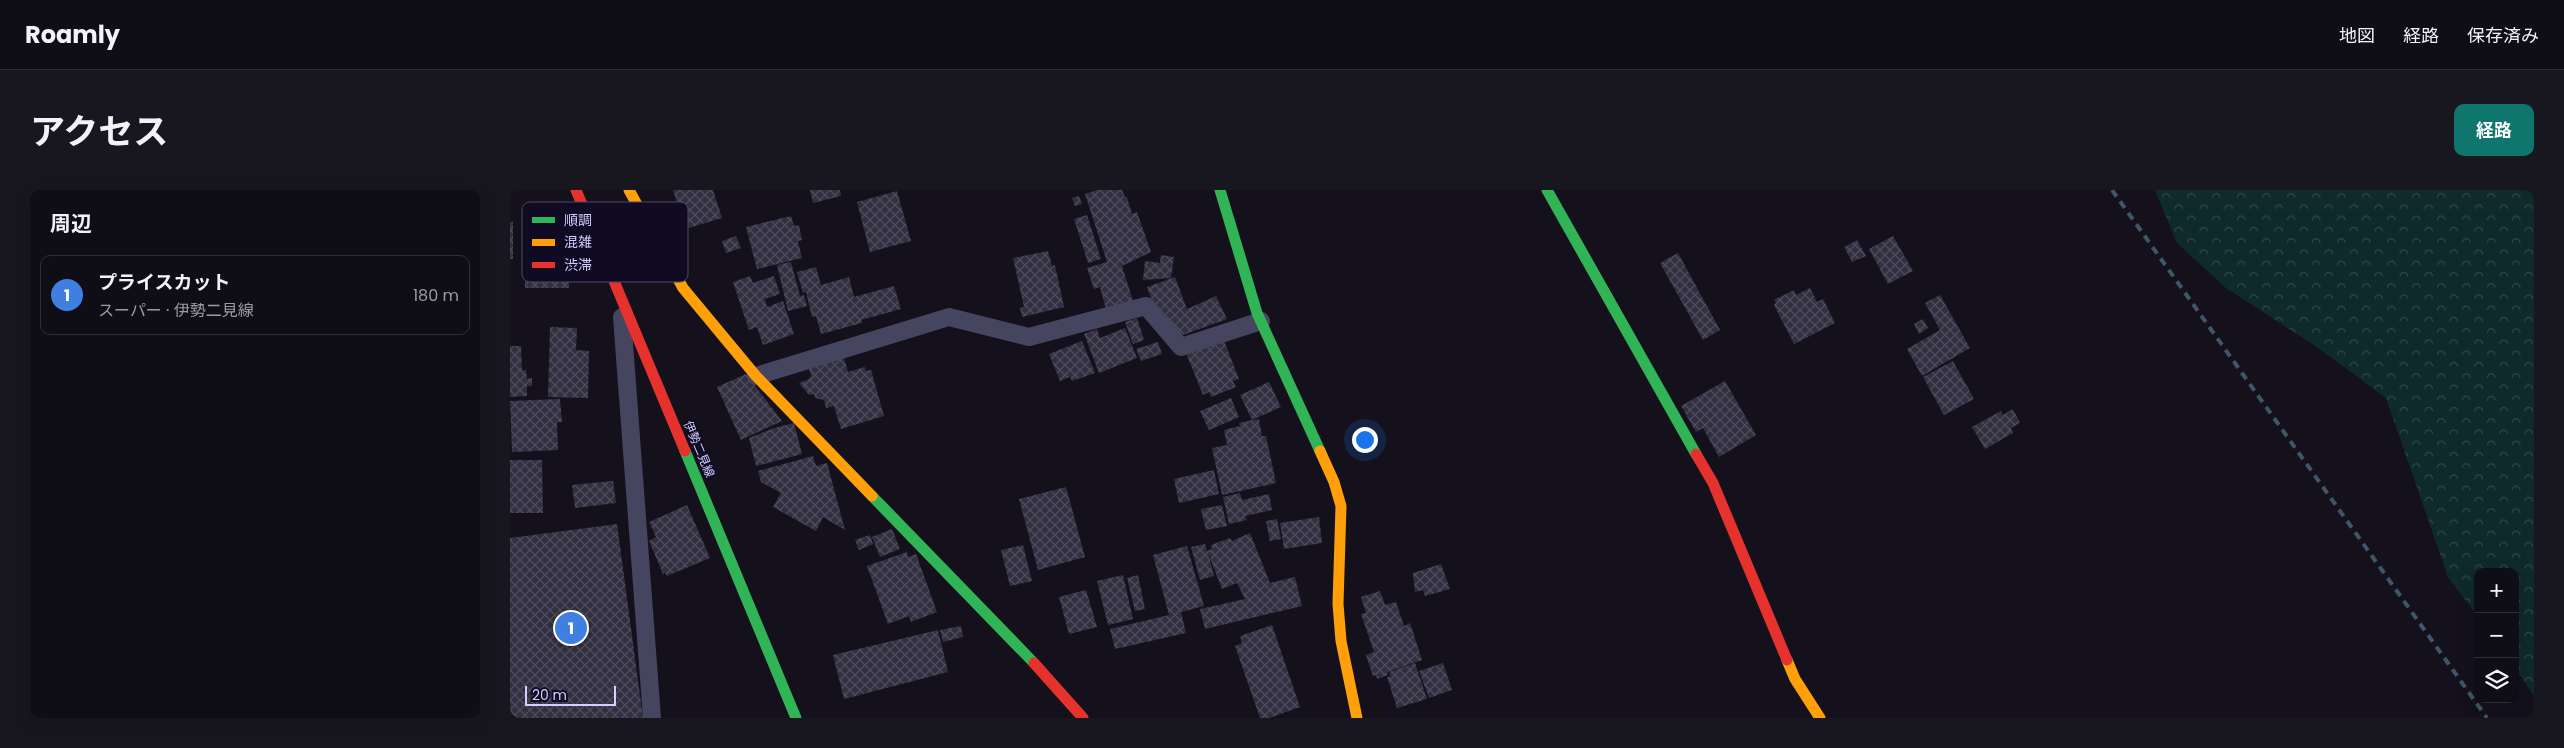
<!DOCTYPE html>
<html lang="ja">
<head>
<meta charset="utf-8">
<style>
  body { margin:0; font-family:Poppins,"Noto Sans JP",sans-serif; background:#18161f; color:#f1f3f6 }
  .controls { position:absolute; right:15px; bottom:15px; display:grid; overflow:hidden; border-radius:10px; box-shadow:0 5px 20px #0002 }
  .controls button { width:45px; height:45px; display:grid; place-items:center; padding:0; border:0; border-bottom:1px solid #2f2d35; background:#0f0d16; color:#f1f3f6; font:25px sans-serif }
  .scale { position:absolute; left:15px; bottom:12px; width:91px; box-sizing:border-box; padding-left:5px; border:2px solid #d3ceff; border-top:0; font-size:14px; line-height:18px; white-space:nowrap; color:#d3ceff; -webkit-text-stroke:4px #100b23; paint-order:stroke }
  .you { position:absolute; left:854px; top:249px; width:18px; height:18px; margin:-12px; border:4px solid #fff; border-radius:50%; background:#1a73e8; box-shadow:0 0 0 8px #1a73e833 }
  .badge { display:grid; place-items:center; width:32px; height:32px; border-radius:50%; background:#0f766e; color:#fff; font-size:16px; font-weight:700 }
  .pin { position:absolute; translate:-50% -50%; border:2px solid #fff; box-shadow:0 1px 5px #0006 }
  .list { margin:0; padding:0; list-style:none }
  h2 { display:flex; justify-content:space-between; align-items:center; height:65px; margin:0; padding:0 20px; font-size:21px }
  h2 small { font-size:16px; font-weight:400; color:#9b9ca1 }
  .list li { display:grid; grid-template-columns:32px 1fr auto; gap:15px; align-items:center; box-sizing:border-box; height:80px; margin:0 10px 10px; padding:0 10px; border:1px solid #2f2d35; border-radius:10px }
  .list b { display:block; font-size:19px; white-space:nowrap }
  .list p { margin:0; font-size:16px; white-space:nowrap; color:#9b9ca1 }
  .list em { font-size:16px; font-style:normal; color:#9b9ca1 }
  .icon { flex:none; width:28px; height:28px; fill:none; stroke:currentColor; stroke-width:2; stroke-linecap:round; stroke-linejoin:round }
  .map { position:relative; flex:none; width:2024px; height:528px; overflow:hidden; border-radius:10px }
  header { display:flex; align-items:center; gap:30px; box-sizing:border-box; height:70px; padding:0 25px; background:#0f0d16; border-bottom:1px solid #2f2d35 }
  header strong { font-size:24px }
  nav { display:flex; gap:28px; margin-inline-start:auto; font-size:18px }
  .intro { display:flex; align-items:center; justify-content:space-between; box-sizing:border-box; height:120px; padding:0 30px }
  h1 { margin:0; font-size:35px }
  .button { padding:12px 22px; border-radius:10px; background:#0f766e; color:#fff; font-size:18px; font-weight:700 }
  main { display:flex; gap:30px; padding:0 30px }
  aside { flex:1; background:#0f0d16; border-radius:10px; box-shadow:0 5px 20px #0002 }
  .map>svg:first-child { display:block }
</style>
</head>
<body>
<header>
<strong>Roamly</strong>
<nav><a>地図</a><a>経路</a><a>保存済み</a></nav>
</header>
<div class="intro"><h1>アクセス</h1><a class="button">経路</a></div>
<main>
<aside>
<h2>周辺<small></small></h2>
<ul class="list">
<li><span class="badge" style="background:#3f7fe0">1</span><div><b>プライスカット</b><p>スーパー · 伊勢二見線</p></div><em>180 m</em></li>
</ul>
</aside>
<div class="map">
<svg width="2024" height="528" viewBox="0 0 2024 528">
  <defs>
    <pattern id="forest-crowns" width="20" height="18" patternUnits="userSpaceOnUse" patternTransform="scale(1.25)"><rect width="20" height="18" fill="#0f2a2b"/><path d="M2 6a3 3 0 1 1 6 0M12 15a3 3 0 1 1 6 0" fill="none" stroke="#31484b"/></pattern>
    <pattern id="building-cross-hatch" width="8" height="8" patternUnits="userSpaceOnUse" patternTransform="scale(1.25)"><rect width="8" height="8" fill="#322f40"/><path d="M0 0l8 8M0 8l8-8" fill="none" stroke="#4f4c5d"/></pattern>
  </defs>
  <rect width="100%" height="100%" fill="#14111d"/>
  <polygon fill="url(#forest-crowns)" points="1645,0 2024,0 2024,506 2005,478 2005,382 1968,382 1968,427 1938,387 1876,208 1807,157 1716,98 1667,53"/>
  <g fill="url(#building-cross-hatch)">
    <polygon points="163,0 203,0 212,28 175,39"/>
    <polygon points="300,0 330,0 331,6 303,13"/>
    <polygon points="587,0 612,0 615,7 617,7 622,24 627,22 641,62 612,76 623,111 596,119 590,97 584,99 577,78 597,72 575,4"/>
    <polygon points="387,1 401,51 360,62 347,12"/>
    <polygon points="569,6 572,14 565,16 562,8"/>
    <polygon points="577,25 591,69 578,73 564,29"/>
    <polygon points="281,26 284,36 289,35 292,50 288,51 292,68 247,79 236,37"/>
    <rect x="0" y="32" width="3" height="37"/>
    <polygon points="15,33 55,33 55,61 59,61 59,98 15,98"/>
    <polygon points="226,46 231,58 216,63 212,51"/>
    <polygon points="1383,46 1403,81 1378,94 1359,59"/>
    <polygon points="1347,50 1356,66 1342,72 1334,57"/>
    <polygon points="538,61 542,76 545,75 554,117 512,127 510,118 514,117 503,68"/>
    <polygon points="1168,63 1210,140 1193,150 1150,73"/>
    <polygon points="651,65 664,67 661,88 633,90 635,71 650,73"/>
    <polygon points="281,72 290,106 294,105 297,116 278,121 267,75"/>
    <polygon points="306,77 311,95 339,87 344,107 384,96 391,119 351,130 352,133 311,144 306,126 302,127 296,102 293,103 287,82"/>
    <polygon points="240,86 243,93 264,86 270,104 255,109 257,117 273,111 284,144 253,155 247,137 239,140 223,92"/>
    <polygon points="665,87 677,119 706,106 717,129 662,149 651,136 637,97"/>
    <polygon points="1300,98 1307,112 1313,109 1325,133 1284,154 1264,115 1266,113 1264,110 1284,100 1286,105"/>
    <polygon points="1430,105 1460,158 1412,186 1397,159 1430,140 1415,113"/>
    <polygon points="627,128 634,150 623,154 615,132"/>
    <polygon points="1413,129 1418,138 1409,144 1404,134"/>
    <polygon points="40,137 67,138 66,160 79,161 78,208 38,207"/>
    <polygon points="615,138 627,168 589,183 574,144 587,139 590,148"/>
    <polygon points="713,148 729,189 723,191 726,197 701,207 699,202 693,205 676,163"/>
    <polygon points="572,151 585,183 562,191 560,187 550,191 539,164"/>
    <polygon points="648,152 652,164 631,171 626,159"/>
    <polygon points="330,154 338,182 355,177 356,181 361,180 374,226 331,239 324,216 316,218 314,210 305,208 304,204 299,205 289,193 299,189 301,186 296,168"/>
    <polygon points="0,156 11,156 12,180 16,180 17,189 22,188 22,196 17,196 17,206 0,207"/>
    <polygon points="1443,171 1464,209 1434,225 1413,187"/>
    <polygon points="236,184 272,231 231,250 207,197"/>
    <polygon points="1215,191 1246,245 1209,267 1193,238 1186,242 1171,216"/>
    <polygon points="759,192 771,217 742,230 749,229 752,246 756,246 766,293 712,305 702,258 717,255 714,240 730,236 729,233 742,230 730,205"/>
    <polygon points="721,208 729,227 699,240 690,221"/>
    <polygon points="50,209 52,232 47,232 48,260 2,262 0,211"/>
    <polygon points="1503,219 1510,233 1501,238 1503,243 1475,259 1462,237 1491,221 1493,225"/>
    <polygon points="284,233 292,264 246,276 239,248 264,238"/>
    <polygon points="303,266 306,276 317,273 335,340 313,327 306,341 263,317 271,303 251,292 248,281"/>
    <polygon points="0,270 32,270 33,323 0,323"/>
    <polygon points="704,280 709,304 669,313 664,289"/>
    <polygon points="103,291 106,313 65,318 62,295"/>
    <polygon points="556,297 575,367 528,380 509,309"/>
    <polygon points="730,303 732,310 759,304 762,320 735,326 737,330 719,334 713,307"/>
    <polygon points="177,315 200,368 157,386 155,383 153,384 139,351 146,347 139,332"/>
    <polygon points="712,315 717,336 696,340 691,319"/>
    <polygon points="809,327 812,353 774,359 770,333"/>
    <polygon points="767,329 771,349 760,351 756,331"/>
    <polygon points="107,334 133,528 0,528 0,348"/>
    <polygon points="382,339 390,359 370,367 362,347"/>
    <polygon points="740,343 760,393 785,387 792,416 695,439 690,419 735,409 727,393 712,399 698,363 704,386 690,390 681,357 695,354 697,361 702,359 701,355 720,348 722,351"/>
    <polygon points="360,345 363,354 349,360 345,350"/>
    <polygon points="513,355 522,391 500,396 491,360"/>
    <polygon points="677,356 694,416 671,422 676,443 605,459 600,439 659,425 643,365"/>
    <polygon points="397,362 398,367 406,364 427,422 401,432 399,426 378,434 357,376"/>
    <polygon points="931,374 940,399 915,406 913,400 905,402 903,383"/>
    <polygon points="613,385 623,429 598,435 587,391"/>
    <polygon points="628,385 635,419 625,421 617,388"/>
    <polygon points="576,400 587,437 559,444 549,407"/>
    <polygon points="870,401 875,415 886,412 894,436 900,433 912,470 877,482 878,485 867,489 866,485 863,486 856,465 864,462 851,424 856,423 851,407"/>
    <polygon points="762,435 790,517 759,528 750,528 725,456 732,453 730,446"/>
    <polygon points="451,436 453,447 433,452 430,440"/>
    <polygon points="428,440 438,482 334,509 323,465"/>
    <polygon points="905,473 917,509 887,518 877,487 880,486 879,482"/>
    <polygon points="933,473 942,500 919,508 909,481"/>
  </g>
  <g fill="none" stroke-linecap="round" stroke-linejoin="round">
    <g stroke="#46455f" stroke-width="18">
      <polyline points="112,127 142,528"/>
      <polyline points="246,186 439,127 519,147 636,116 671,157 751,131"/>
    </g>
    <g stroke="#30b455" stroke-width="11">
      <polyline points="710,0 747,123 810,261"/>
      <polyline points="1037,0 1186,264"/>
      <polyline points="175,261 286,528"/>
      <polyline points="362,306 524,473"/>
    </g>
    <g stroke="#ff9f0a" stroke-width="11">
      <polyline points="119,0 173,98 246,186 362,306"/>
      <polyline points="810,261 824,292 831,316 828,414 831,451 847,528"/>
      <polyline points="1277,470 1285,489 1310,528"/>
    </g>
    <g stroke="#e5322d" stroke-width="11">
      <polyline points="66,0 175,261"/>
      <polyline points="1186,264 1203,293 1277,470"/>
      <polyline points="524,473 573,528"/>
    </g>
    <polyline stroke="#3f5568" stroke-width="4" stroke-dasharray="8 6" stroke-linecap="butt" points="1602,0 1977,528"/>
  </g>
  <g text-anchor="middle" stroke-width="4" stroke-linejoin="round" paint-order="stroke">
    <g font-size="12" fill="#d3ceff" stroke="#100b23">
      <text transform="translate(189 259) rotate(67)" y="4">伊勢二見線</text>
    </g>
  </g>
  <rect x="12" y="12" width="166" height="80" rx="8" fill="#100b23" stroke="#4a4665" stroke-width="1"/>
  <rect x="22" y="27" width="23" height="6" fill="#30b455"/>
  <rect x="22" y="49" width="23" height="7" fill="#ff9f0a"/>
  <rect x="22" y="72" width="23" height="6" fill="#e5322d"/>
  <g font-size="14" fill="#d3ceff">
    <text x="54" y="35">順調</text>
    <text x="54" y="57">混雑</text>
    <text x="54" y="80">渋滞</text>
  </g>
</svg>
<div class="controls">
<button>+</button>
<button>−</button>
<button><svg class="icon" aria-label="layers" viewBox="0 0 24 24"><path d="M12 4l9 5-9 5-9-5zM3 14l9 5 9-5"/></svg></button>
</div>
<div class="scale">20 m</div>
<div class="you"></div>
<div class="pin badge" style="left:61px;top:438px;background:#3f7fe0">1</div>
</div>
</main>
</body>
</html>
